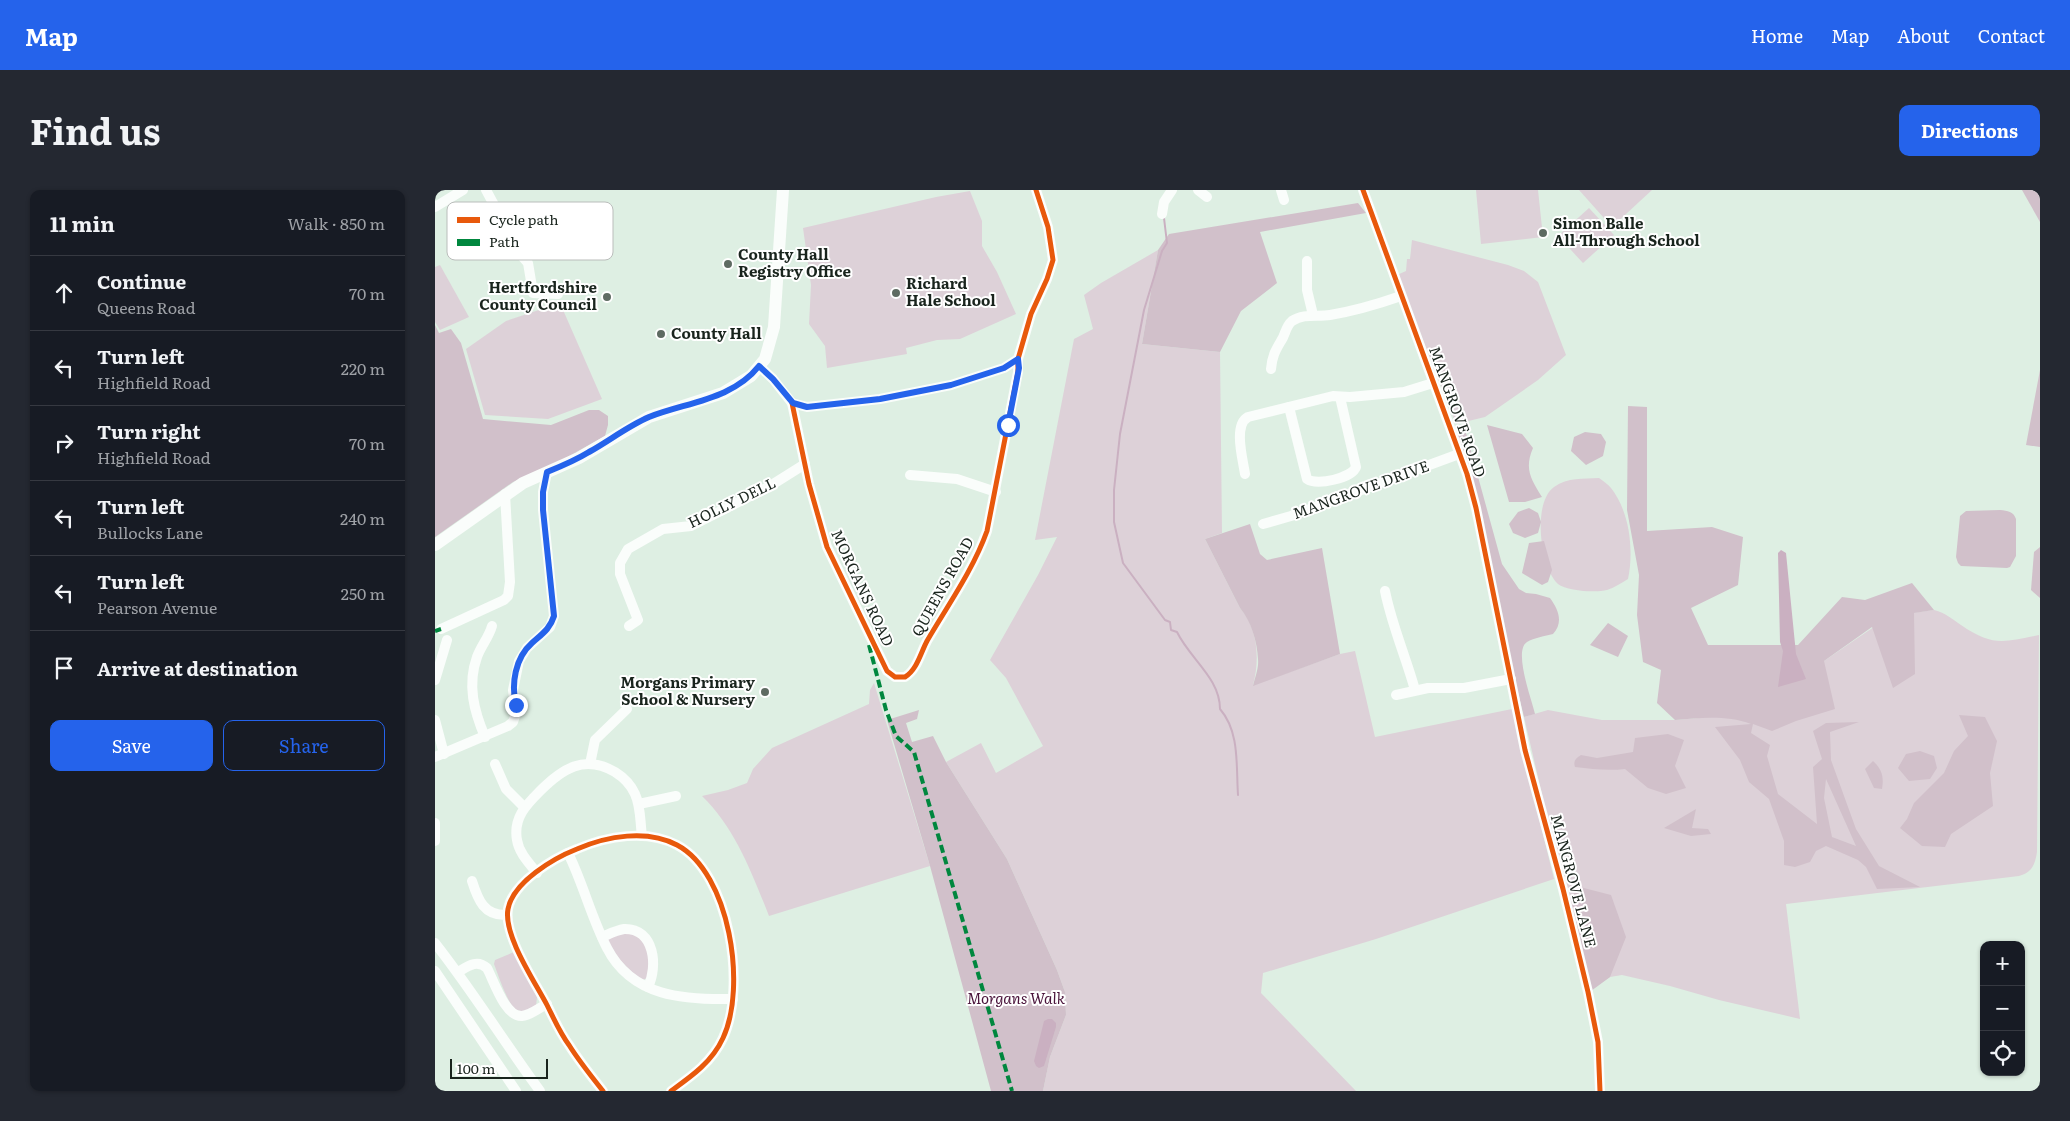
<!DOCTYPE html>
<html lang="en">
<head>
<meta charset="utf-8">
<style>
  body { margin:0; font-family:Literata,serif; background:#242831; color:#f1f3f6 }
  .controls { position:absolute; right:15px; bottom:15px; display:grid; overflow:hidden; border-radius:10px; box-shadow:0 1px 4px #0004 }
  .controls button { width:45px; height:45px; display:grid; place-items:center; padding:0; border:0; border-bottom:1px solid #363941; background:#171b24; color:#f1f3f6; font:25px sans-serif }
  .scale { position:absolute; left:15px; bottom:12px; width:98px; box-sizing:border-box; padding-left:5px; border:2px solid #19241d; border-top:0; font-size:14px; line-height:18px; white-space:nowrap; color:#19241d; -webkit-text-stroke:4px #fff; paint-order:stroke }
  .stop { position:absolute; width:15px; height:15px; margin:-11px; border:4px solid #2563eb; border-radius:50%; background:#fff }
  .stop.end { background:#2563eb; border-color:#fff; box-shadow:0 1px 5px #0008 }
  .list { margin:0; padding:0; list-style:none }
  h2 { display:flex; justify-content:space-between; align-items:center; height:65px; margin:0; padding:0 20px; font-size:21px }
  h2 small { font-size:16px; font-weight:400; color:#9ea1a6 }
  .list li { display:grid; grid-template-columns:32px 1fr auto; gap:15px; align-items:center; box-sizing:border-box; height:75px; padding:0 20px; border-top:1px solid #363941 }
  .list b { display:block; font-size:19px; white-space:nowrap }
  .list p { margin:0; font-size:16px; white-space:nowrap; color:#9ea1a6 }
  .list em { font-size:16px; font-style:normal; color:#9ea1a6 }
  .actions { display:flex; gap:10px; padding:15px 20px }
  .actions a { flex:1; padding:11px 0; border:1px solid #2563eb; border-radius:10px; text-align:center; font-size:18px; color:#2563eb }
  .actions .main { background:#2563eb; color:#fff }
  .icon { flex:none; width:28px; height:28px; fill:none; stroke:currentColor; stroke-width:2; stroke-linecap:round; stroke-linejoin:round }
  .map { position:relative; flex:none; width:1605px; height:901px; overflow:hidden; border-radius:10px }
  header { display:flex; align-items:center; gap:30px; box-sizing:border-box; height:70px; padding:0 25px; background:#2563eb; color:#fff }
  header strong { font-size:24px }
  nav { display:flex; gap:28px; margin-inline-start:auto; font-size:18px }
  .intro { display:flex; align-items:center; justify-content:space-between; box-sizing:border-box; height:120px; padding:0 30px }
  h1 { margin:0; font-size:35px }
  .button { padding:12px 22px; border-radius:10px; background:#2563eb; color:#fff; font-size:18px; font-weight:700 }
  main { display:flex; gap:30px; padding:0 30px }
  aside { flex:1; background:#171b24; border-radius:10px; box-shadow:0 1px 4px #0004 }
  .map>svg:first-child { display:block }
</style>
</head>
<body>
<header>
<strong>Map</strong>
<nav><a>Home</a><a>Map</a><a>About</a><a>Contact</a></nav>
</header>
<div class="intro"><h1>Find us</h1><a class="button">Directions</a></div>
<main>
<aside>
<h2>11 min<small>Walk · 850 m</small></h2>
<ul class="list">
<li><svg class="icon" aria-label="ahead" viewBox="0 0 24 24"><path d="M12 20V5M6 11l6-6 6 6"/></svg><div><b>Continue</b><p>Queens Road</p></div><em>70 m</em></li>
<li><svg class="icon" aria-label="left" viewBox="0 0 24 24"><path d="M17 20v-9H6M10 6l-5 5 5 5"/></svg><div><b>Turn left</b><p>Highfield Road</p></div><em>220 m</em></li>
<li><svg class="icon" aria-label="right" viewBox="0 0 24 24"><path d="M7 20v-9h11M14 6l5 5-5 5"/></svg><div><b>Turn right</b><p>Highfield Road</p></div><em>70 m</em></li>
<li><svg class="icon" aria-label="left" viewBox="0 0 24 24"><path d="M17 20v-9H6M10 6l-5 5 5 5"/></svg><div><b>Turn left</b><p>Bullocks Lane</p></div><em>240 m</em></li>
<li><svg class="icon" aria-label="left" viewBox="0 0 24 24"><path d="M17 20v-9H6M10 6l-5 5 5 5"/></svg><div><b>Turn left</b><p>Pearson Avenue</p></div><em>250 m</em></li>
<li><svg class="icon" aria-label="arrive" viewBox="0 0 24 24"><path d="M6 21V4h12l-3 4 3 4H6"/></svg><div><b>Arrive at destination</b></div></li>
</ul>
<div class="actions"><a class="main">Save</a><a>Share</a></div>
</aside>
<div class="map">
<svg width="1605" height="901" viewBox="0 0 1605 901">
  <rect width="100%" height="100%" fill="#deefe3"/>
  <g fill="#ddd1d8">
    <polygon points="1041,0 1103,0 1108,47 1046,54"/>
    <polygon points="1144,0 1217,0 1177,37"/>
    <polygon points="535,1 547,31 547,56 562,82 581,124 525,149 502,150 471,158 472,164 392,178 390,156 374,134 376,95 368,38 501,7"/>
    <polygon points="1154,18 1179,45 1148,73 1123,46"/>
    <polygon points="977,50 1073,75 1089,81 1103,92 1131,165 1103,190 1050,227 1021,234 962,85 971,81 972,69 975,69"/>
    <path d="M723 60 707 154 785 162 787 343 770 349 805 418C823 438 825 470 818 495L905 464 920 461 940 547 1077 519 1119 689 941 749 828 783 826 803 921 901H608L615 867 631 825 630 802 622 780 572 669 511 572 546 553 561 583 608 556 571 488 555 470 603 385 622 347 600 350 639 149 658 139 649 105 666 93Z"/>
    <polygon points="5,75 34,127 5,140 0,132 0,77"/>
    <polygon points="125,113 167,209 113,229 50,225 31,159 71,131"/>
    <path d="M1164 288C1168 291 1173 294 1176 298 1195 322 1199 361 1193 389 1186 393 1179 398 1172 400 1161 403 1132 401 1123 394 1105 377 1097 313 1119 297 1133 287 1148 289 1164 288Z"/>
    <path d="M1499 420C1511 423 1517 429 1526 435 1558 457 1569 452 1604 445L1602 662C1600 675 1597 682 1584 686L1351 714 1365 829 1284 810 1235 796 1187 785 1175 787 1153 802 1089 527 1113 520 1167 530H1240L1276 527 1389 471 1449 430 1476 423Z"/>
    <path d="M439 493 495 676 334 726C317 683 300 638 267 606L293 600 312 593 318 579 337 558 434 514 435 500Z"/>
    <path d="M187 742 202 744 215 759 213 788 207 790C192 779 182 768 173 752V749Z"/>
    <path d="M79 762 102 807 101 816C96 819 89 823 82 820 73 816 63 784 59 774L60 770Z"/>
  </g>
  <g fill="#d1c0ca" fill-rule="evenodd">
    <polygon points="1587,0 1605,0 1605,32"/>
    <polygon points="923,13 931,23 825,42 842,93 806,121 785,162 707,154 723,60 734,44"/>
    <polygon points="0,135 4,143 16,139 26,153 48,229 116,235 154,220 164,220 173,226 173,235 170,246 127,270 78,292 0,347"/>
    <polygon points="1605,180 1605,257 1591,255"/>
    <path d="M1193 216 1212 217V341L1277 337 1308 347 1303 395 1256 418 1273 455H1363L1407 407 1430 410 1477 393 1499 420 1479 423 1480 484 1458 498 1437 437 1389 471 1400 519 1361 531 1337 541 1318 534 1316 543 1335 555 1332 566 1343 604 1382 634 1378 577 1387 569 1378 541 1391 533 1424 532 1395 542 1396 570 1421 639 1444 676 1485 697 1442 699 1431 677 1423 670 1391 656 1381 661 1375 672 1360 677 1349 675V651L1334 609 1314 592 1305 570 1280 537 1316 534C1291 525 1266 528 1240 530L1222 513 1226 480 1208 472 1202 425 1204 385 1192 320ZM1391 589 1421 656 1397 647 1389 608Z"/>
    <path d="M1052 235 1087 244 1098 258C1089 279 1096 289 1107 307L1090 312H1074Z"/>
    <polygon points="1150,242 1166,244 1171,252 1168,266 1151,275 1136,261 1139,247"/>
    <path d="M1031 243 1067 374 1084 399 1091 403 1101 404 1115 408C1123 419 1129 432 1118 444 1110 446 1099 448 1092 452 1078 461 1097 510 1100 524L1089 527 1020 246Z"/>
    <polygon points="1094,318 1103,323 1106,332 1103,343 1090,348 1078,343 1074,334 1083,322"/>
    <path d="M1565 320C1573 321 1578 321 1581 329V366L1575 377 1572 378 1526 376 1523 373 1521 367 1525 326 1531 321Z"/>
    <path d="M815 334 825 364 832 370 887 358 905 464 818 496C820 487 824 478 823 469 822 451 816 431 805 418L770 349Z"/>
    <polygon points="1109,351 1117,380 1113,392 1107,395 1087,383 1094,353"/>
    <polygon points="1605,357 1605,408 1596,400 1599,362"/>
    <polygon points="1173,433 1193,446 1183,467 1155,455"/>
    <polygon points="484,520 482,529 471,533 477,552 498,546 511,572 572,669 622,780 630,802 631,825 615,867 608,901 556,901 495,676 452,530"/>
    <polygon points="1524,525 1550,527 1562,551 1555,583 1558,616 1516,644 1510,657 1487,656 1465,638 1472,629 1479,613 1509,583 1519,561 1533,546"/>
    <path d="M1233 544 1249 550 1240 576 1251 598 1231 604 1213 598 1190 579C1173 581 1157 579 1140 577 1138 571 1141 568 1146 565L1162 568 1198 562 1200 548Z"/>
    <polygon points="1485,561 1499,566 1502,578 1495,589 1474,591 1463,578 1471,564"/>
    <path d="M1438 571C1447 579 1449 587 1447 599L1439 598 1430 579Z"/>
    <polygon points="1261,619 1257,638 1273,639 1276,644 1256,646 1229,638"/>
    <polygon points="1145,697 1176,705 1191,747 1175,787 1156,801 1131,712"/>
  </g>
  <g fill="#cab0c1">
    <polygon points="1346,360 1351,363 1361,464 1371,489 1343,497 1348,461 1345,452 1343,363"/>
    <polygon points="613,829 617,829 621,833 621,837 609,876 604,878 601,876 599,871 609,831"/>
  </g>
  <g fill="none" stroke-linecap="round" stroke-linejoin="round">
    <path stroke="#cab0c1" stroke-width="2" d="M729 28 732 53 727 61 709 120 685 244 679 300V332L688 373 730 430 735 432 736 440 742 442C755 469 785 488 785 519 805 542 801 576 803 605"/>
    <g stroke="#fafdfb" stroke-width="10">
      <polyline points="51,0 86,65 93,73 98,103 123,104"/>
      <polyline points="763,0 772,7"/>
      <polyline points="846,0 849,10"/>
      <polyline points="928,0 1032,284 1041,318 1090,560 1128,699 1153,802 1163,852 1165,901"/>
      <polyline points="0,17 28,0"/>
      <polyline points="727,24 729,12 737,0"/>
      <polyline points="872,71 872,100 878,125"/>
      <polyline points="324,176 338,189 357,213 372,217 445,209 516,195 569,178 583,169"/>
      <path d="M836 179C837 167 840 161 846 151 851 144 850 137 857 131 869 123 882 127 895 125 919 121 943 114 966 106"/>
      <path d="M357 213 374 294 392 357 452 481 460 487H470C482 480 486 462 492 451 513 415 538 380 552 341L583 182V169L596 124 612 89 618 70 613 37 601 0"/>
      <path d="M854 217 872 289C882 296 917 288 921 277L905 207"/>
      <path d="M810 284C808 270 798 235 813 227L898 206 915 207 969 202 998 193"/>
      <polyline points="475,285 522,289 561,302"/>
      <polyline points="828,334 856,326 1024,264"/>
      <path d="M950 401C957 436 971 467 980 500"/>
      <polyline points="194,436 203,430 185,384 185,373 193,359 228,339 256,336 335,296 370,274"/>
      <polyline points="6,439 69,410 73,406 75,392 70,304"/>
      <polyline points="0,490 12,450"/>
      <polyline points="961,505 993,498 1029,498 1076,489"/>
      <polyline points="0,530 9,564"/>
      <path d="M50 547C39 521 32 495 42 467 46 456 54 447 57 436"/>
      <polyline points="0,567 73,536 78,532 81,523 78,500 84,471 92,458 115,437 119,426 108,320 108,302 112,282"/>
      <polyline points="60,574 71,599 89,617"/>
      <polyline points="155,574 160,550 192,519"/>
      <polyline points="204,614 241,606"/>
      <polyline points="0,633 0,651"/>
      <path d="M133 663C148 693 156 727 172 758 197 807 249 810 298 809"/>
      <path d="M102 683C94 673 84 663 82 650 78 628 91 615 105 601 127 579 149 564 180 582 188 587 196 595 200 604 206 617 205 632 207 646"/>
      <path d="M37 691C43 710 49 726 72 725"/>
      <path d="M167 747C174 744 182 740 189 739 220 738 223 777 213 797"/>
      <path d="M0 753C37 800 69 852 105 901"/>
      <polyline points="0,781 81,901"/>
      <path d="M23 782C33 776 42 769 52 778 59 791 70 827 87 826 96 825 104 818 112 814"/>
      <path d="M168 901C156 886 144 871 134 855 125 843 119 829 112 815 100 792 68 745 73 719 78 692 119 668 142 659 172 646 212 639 242 655 295 683 312 797 288 848 277 872 257 886 236 901"/>
    </g>
    <polyline stroke="#fafdfb" stroke-width="12" points="0,355 88,293 144,268 214,227 288,203 316,186 330,169 339,137 348,0"/>
    <g stroke="#00873e" stroke-width="4" stroke-dasharray="8 4" stroke-linecap="butt">
      <polyline points="0,441 6,439"/>
      <polyline points="434,455 451,520 461,546 479,562 577,901"/>
    </g>
    <g stroke="#fff" stroke-width="8">
      <g id="cycleway">
        <polyline points="928,0 1032,284 1041,318 1090,560 1128,699 1153,802 1163,852 1165,901"/>
        <path d="M357 213 374 294 392 357 452 481 460 487H470C482 480 486 462 492 451 513 415 538 380 552 341L583 182V169L596 124 612 89 618 70 613 37 601 0"/>
        <path d="M168 901C156 886 144 871 134 855 125 843 119 829 112 815 100 792 68 745 73 719 78 692 119 668 142 659 172 646 212 639 242 655 295 683 312 797 288 848 277 872 257 886 236 901"/>
      </g>
    </g>
    <use href="#cycleway" stroke="#e8590c" stroke-width="5"/>
  </g>
  <g fill="none" stroke-linecap="round" stroke-linejoin="round">
    <path stroke="#2563eb" stroke-width="6" d="M81 515C76 494 80 468 97 453 107 444 115 439 119 426L108 320V302L112 282C127 276 141 270 154 262 174 251 193 236 214 227 252 212 297 210 324 176L338 189 358 213 372 217 445 209 516 195 569 178 583 169 584 178 573 235"/>
  </g>
  <g fill="#5e6b62" stroke="#fff" stroke-width="2">
    <circle cx="1108" cy="43" r="5"/>
    <circle cx="293" cy="74" r="5"/>
    <circle cx="461" cy="103" r="5"/>
    <circle cx="172" cy="107" r="5"/>
    <circle cx="226" cy="144" r="5"/>
    <circle cx="330" cy="502" r="5"/>
  </g>
  <g text-anchor="middle" stroke-width="4" stroke-linejoin="round" paint-order="stroke">
    <g font-size="15" font-weight="bold" fill="#19241d" stroke="#fff" text-anchor="start">
      <text x="1118" y="39">Simon Balle<tspan x="1118" dy="17">All-Through School</tspan></text>
      <text x="303" y="70">County Hall<tspan x="303" dy="17">Registry Office</tspan></text>
      <text x="471" y="99">Richard<tspan x="471" dy="17">Hale School</tspan></text>
      <text x="162" y="103" text-anchor="end">Hertfordshire<tspan x="162" dy="17">County Council</tspan></text>
      <text x="236" y="149">County Hall</text>
      <text x="320" y="498" text-anchor="end">Morgans Primary<tspan x="320" dy="17">School &amp; Nursery</tspan></text>
    </g>
    <g font-size="15" fill="#19241d" stroke="#fff">
      <text transform="translate(1022 222) rotate(70)" y="5">MANGROVE ROAD</text>
      <text transform="translate(926 300) rotate(-20)" y="5">MANGROVE DRIVE</text>
      <text transform="translate(297 313) rotate(-26)" y="5">HOLLY DELL</text>
      <text transform="translate(508 397) rotate(-61)" y="5">QUEENS ROAD</text>
      <text transform="translate(427 398) rotate(65)" y="5">MORGANS ROAD</text>
      <text transform="translate(1138 691) rotate(75)" y="5">MANGROVE LANE</text>
    </g>
    <g font-size="15" font-style="italic" fill="#49133a" stroke="#fff">
      <text x="581" y="814">Morgans Walk</text>
    </g>
  </g>
  <rect x="12" y="12" width="166" height="58" rx="8" fill="#fff" stroke="#babdbb" stroke-width="1"/>
  <rect x="22" y="27" width="23" height="6" fill="#e8590c"/>
  <rect x="22" y="49" width="23" height="7" fill="#00873e"/>
  <g font-size="14" fill="#19241d">
    <text x="54" y="35">Cycle path</text>
    <text x="54" y="57">Path</text>
  </g>
</svg>
<div class="controls">
<button>+</button>
<button>−</button>
<button><svg class="icon" aria-label="locate" viewBox="0 0 24 24"><circle cx="12" cy="12" r="6"/><path d="M12 2v4M12 18v4M2 12h4M18 12h4"/></svg></button>
</div>
<div class="scale">100 m</div>
<div class="stop" style="left:573px;top:235px"></div>
<div class="stop end" style="left:81px;top:515px"></div>
</div>
</main>
</body>
</html>
